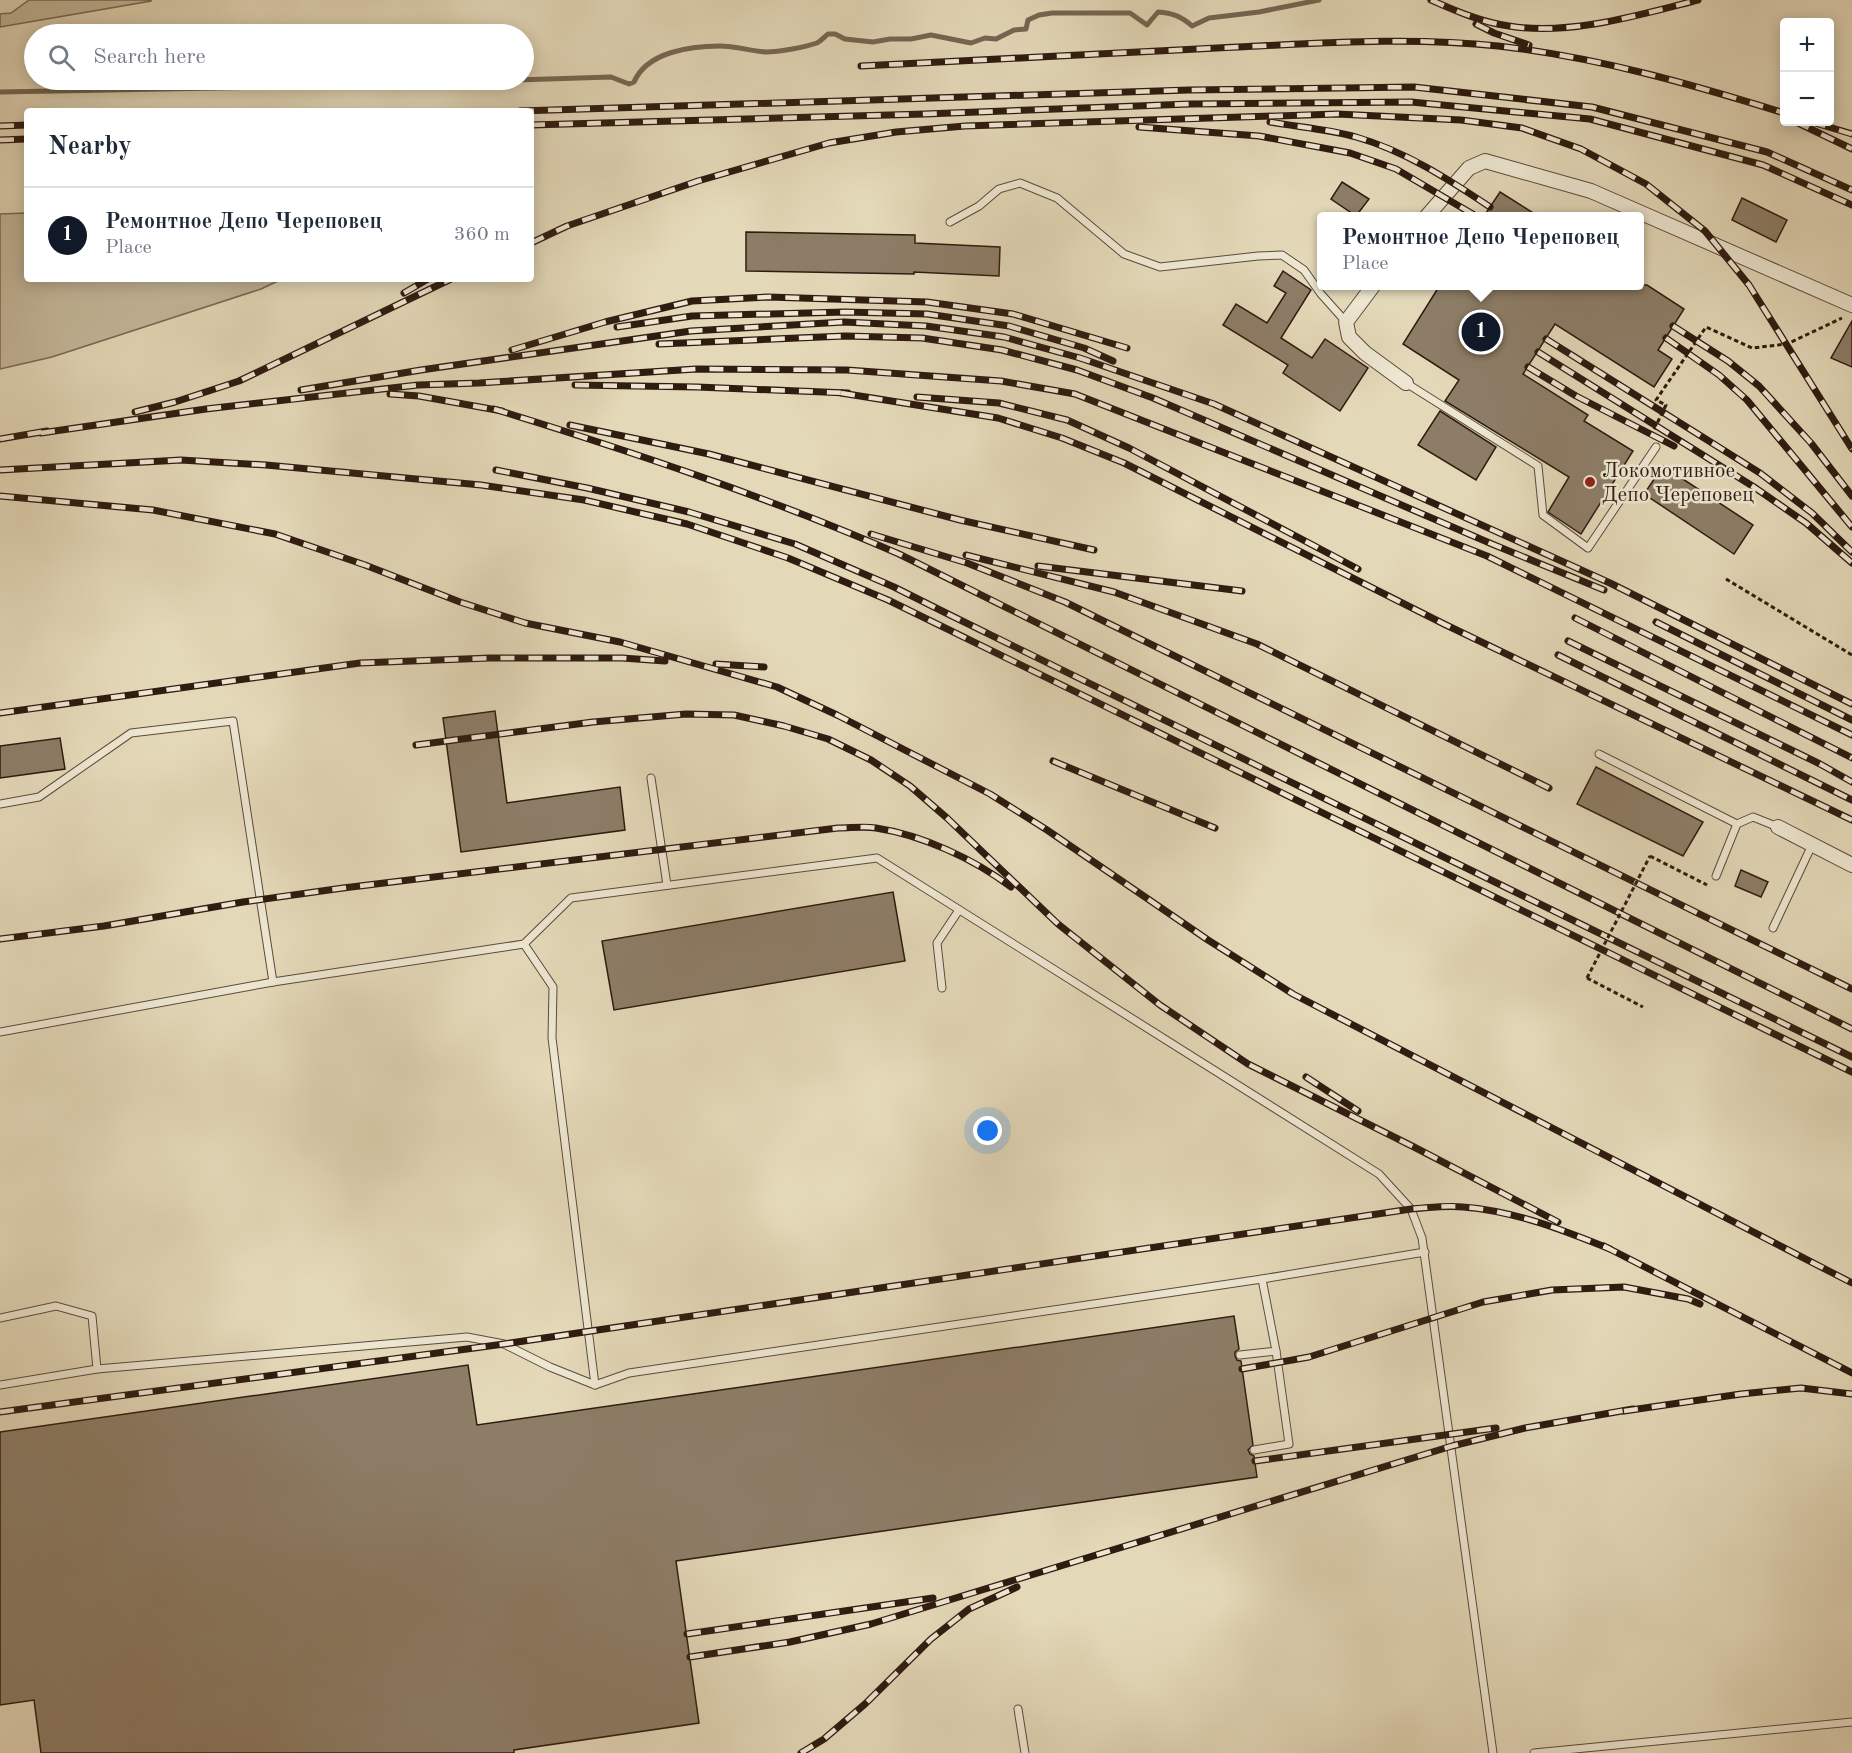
<!DOCTYPE html>
<html lang="en">
<head>
<meta charset="utf-8">
<style>
  body { margin:0; font-family:"Old Standard TT",serif; background:#f6f6f7; color:#1f2937 }
  .controls { position:absolute; right:18px; top:18px; display:grid; overflow:hidden; border-radius:6px; box-shadow:0 3px 15px #0003 }
  .controls button { width:54px; height:54px; display:grid; place-items:center; padding:0; border:0; border-bottom:2px solid #e0e1e3; background:#fff; color:#1f2937; font:30px sans-serif }
  .you { position:absolute; left:988px; top:1131px; width:21px; height:21px; margin:-15px; border:4px solid #fff; border-radius:50%; background:#1a73e8; box-shadow:0 0 0 9px #1a73e833 }
  .badge { display:grid; place-items:center; width:39px; height:39px; border-radius:50%; background:#111827; color:#fff; font-size:20px; font-weight:700 }
  .pin { position:absolute; translate:-50% -50%; border:3px solid #fff; box-shadow:0 2px 6px #0006 }
  .popup { position:absolute; left:1317px; top:212px; width:327px; height:78px; box-sizing:border-box; display:grid; place-content:center; border-radius:6px; background:#fff; filter:drop-shadow(0 2px 4px #0005); font-size:20px; white-space:nowrap; color:#747a83 }
  .popup b { font-size:22px; color:#1f2937 }
  .popup::after { content:''; position:absolute; left:50%; top:100%; margin-left:-12px; border:12px solid transparent; border-top-color:#fff }
  .list { margin:0; padding:0; list-style:none }
  h2 { display:flex; justify-content:space-between; align-items:center; height:78px; margin:0; padding:0 24px; font-size:26px }
  h2 small { font-size:20px; font-weight:400; color:#747a83 }
  .list li { display:grid; grid-template-columns:39px 1fr auto; gap:18px; align-items:center; box-sizing:border-box; height:96px; padding:0 24px; border-top:2px solid #e0e1e3 }
  .list b { display:block; font-size:22px; white-space:nowrap }
  .list p { margin:0; font-size:20px; white-space:nowrap; color:#747a83 }
  .list em { font-size:20px; font-style:normal; color:#747a83 }
  .icon { flex:none; width:33px; height:33px; fill:none; stroke:currentColor; stroke-width:2; stroke-linecap:round; stroke-linejoin:round }
  .map { position:relative; flex:none; width:1852px; height:1753px; overflow:hidden }
  .search { position:absolute; background:#fff; box-shadow:0 3px 15px #0003; left:24px; top:24px; width:510px; height:66px; display:flex; align-items:center; gap:15px; box-sizing:border-box; padding:0 21px; border-radius:33px; color:#747a83; font-size:22px }
  .panel { position:absolute; background:#fff; box-shadow:0 3px 15px #0003; left:24px; top:108px; width:510px; height:174px; border-radius:6px }
  .map>svg:first-child { display:block }
</style>
</head>
<body>
<div class="map">
<svg width="1852" height="1753" viewBox="0 0 1852 1753">
  <rect width="100%" height="100%" fill="#e3d8b8"/>
  <filter id="stains"><feTurbulence type="fractalNoise" baseFrequency=".00333" numOctaves="4"/><feColorMatrix values="0 0 0 0 .2 0 0 0 0 .09 0 0 0 0 .02 0 0 0 .5 -.17"/></filter>
  <radialGradient id="worn" r=".72"><stop offset=".6" stop-color="#630" stop-opacity="0"/><stop offset="1" stop-color="#630" stop-opacity=".3"/></radialGradient>
  <g fill="#c4b89b" stroke="#7a6a56" stroke-width="1.5">
    <polygon points="29,0 151,0 151,1 0,27 0,14 11,13"/>
    <polygon points="27,213 27,279 282,279 261,289 52,357 0,369 0,214"/>
  </g>
  <g fill="none" stroke-linecap="round" stroke-linejoin="round">
    <path stroke="#766653" stroke-width="5" d="M0 92 321 86 611 77 629 84 634 82C647 52 690 46 720 46 735 46 751 51 766 52 780 52 805 47 817 43 821 41 824 37 828 34H835L845 39 873 42 890 39H911L931 35 971 43 985 38 996 39 1014 30 1026 29 1028 20 1039 15 1052 13H1130L1147 25 1158 12C1172 13 1181 16 1192 26L1209 18 1259 12 1319 0"/>
  </g>
  <g fill="#8d7d67" stroke="#2f1b10" stroke-width="1.5">
    <polygon points="1342,182 1369,199 1356,216 1331,199"/>
    <polygon points="1500,192 1538,216 1484,216"/>
    <polygon points="1742,198 1787,220 1776,242 1732,220"/>
    <polygon points="746,232 915,235 915,243 1000,247 999,276 914,272 914,274 746,271"/>
    <polygon points="1283,271 1311,290 1281,338 1312,358 1325,339 1368,368 1340,411 1283,373 1288,365 1223,325 1236,304 1267,323 1286,293 1274,286"/>
    <polygon points="1440,285 1647,285 1684,309 1658,350 1672,359 1654,387 1555,324 1523,374 1588,415 1584,421 1633,451 1581,534 1548,512 1569,477 1445,401 1459,380 1403,344"/>
    <polygon points="1852,321 1852,367 1831,358"/>
    <polygon points="1440,411 1496,447 1476,480 1418,445"/>
    <polygon points="1663,466 1753,525 1734,554 1644,494"/>
    <polygon points="495,711 507,803 620,787 625,830 461,852 443,718"/>
    <polygon points="60,738 65,769 0,778 0,746"/>
    <polygon points="1596,767 1703,822 1683,856 1577,804"/>
    <polygon points="1741,870 1768,882 1761,897 1735,886"/>
    <polygon points="893,892 905,961 614,1010 602,941"/>
    <polygon points="1234,1316 1239,1349 1235,1352 1235,1356 1237,1360 1241,1361 1253,1445 1248,1450 1250,1454 1254,1456 1257,1477 676,1561 699,1723 514,1750 514,1753 41,1753 34,1700 0,1705 0,1432 468,1365 477,1425"/>
  </g>
  <g fill="none" stroke-linecap="round" stroke-linejoin="round">
    <g stroke="#5c4a3a" stroke-width="9">
      <g id="service">
        <polyline points="950,222 979,206 999,189 1020,183 1057,198 1124,254 1160,267 1258,256 1282,255 1304,270 1321,294 1346,322"/>
        <polyline points="1406,383 1538,466 1543,515 1588,548 1656,447"/>
        <polyline points="1599,754 1737,824 1753,817 1778,827"/>
        <polyline points="651,778 667,885"/>
        <polyline points="0,804 39,797 131,733 233,721 273,982"/>
        <polyline points="1716,876 1737,824"/>
        <polyline points="1773,928 1812,845"/>
        <polyline points="524,944 553,987 552,1038 595,1385"/>
        <polyline points="942,988 937,943 959,910"/>
        <polyline points="0,1032 273,982 524,944 571,898 877,858 1379,1174 1411,1209 1422,1238 1493,1753"/>
        <polyline points="0,1318 56,1306 92,1316 97,1369 0,1385"/>
        <polyline points="1240,1355 1276,1351 1262,1279"/>
        <polyline points="97,1369 467,1337 504,1344 550,1367 595,1385 629,1373 1262,1279 1425,1252"/>
        <polyline points="1254,1450 1289,1444 1276,1351"/>
        <polyline points="1018,1709 1025,1753"/>
        <polyline points="1534,1753 1852,1722"/>
      </g>
    </g>
    <g stroke="#5c4a3a" stroke-width="16">
      <g id="minor">
        <polyline points="1427,216 1469,168 1485,161 1591,191 1852,305"/>
        <polyline points="1373,286 1346,322 1349,337 1365,353 1406,383"/>
        <polyline points="1778,827 1852,865"/>
      </g>
    </g>
    <g stroke="#2f1b10" stroke-width="3" stroke-dasharray="4.5 3" stroke-linecap="butt">
      <polyline points="1651,436 1666,405 1656,400 1706,327 1752,348 1787,344 1842,318"/>
      <polyline points="1726,579 1852,655"/>
      <polyline points="1650,856 1707,885"/>
      <polyline points="1587,978 1643,1007"/>
    </g>
    <use href="#service" stroke="#ede6d1" stroke-width="7"/>
    <use href="#minor" stroke="#ede6d1" stroke-width="14"/>
    <g stroke="#2f1b10" stroke-width="7">
      <g id="rail">
        <path d="M1431 0C1456 11 1481 22 1509 26 1569 36 1639 15 1698 0"/>
        <polyline points="1476,24 1494,33 1529,45"/>
        <path d="M861 66C980 60 1098 54 1217 48 1310 44 1405 36 1498 46 1596 57 1691 84 1784 113"/>
        <polyline points="520,111 1189,90 1414,87 1592,107 1767,152 1852,190"/>
        <path d="M1270 122C1298 127 1328 129 1356 137 1405 151 1448 179 1490 207"/>
        <polyline points="1796,122 1852,149"/>
        <polyline points="1812,122 1852,134"/>
        <polyline points="531,125 925,114 1190,104 1411,102 1590,119 1763,165 1852,205"/>
        <polyline points="0,126 27,125"/>
        <polyline points="1139,127 1259,136 1350,153 1396,169 1476,216"/>
        <polyline points="0,140 27,139"/>
        <polyline points="531,243 567,226 698,181 829,143 896,132 965,126 1337,114 1461,120 1522,128 1581,149 1646,184 1705,231 1749,285 1852,449"/>
        <polyline points="404,293 428,279"/>
        <polyline points="1673,326 1728,361 1759,386 1811,443 1852,496"/>
        <polyline points="617,327 692,316 845,312 927,314 1009,326 1084,348 1113,361"/>
        <polyline points="1666,338 1719,375 1747,400 1852,527"/>
        <polyline points="1546,339 1760,473 1812,513 1852,552"/>
        <polyline points="659,344 845,336 922,338 1002,350 1077,370 1153,398 1492,544 1604,590"/>
        <polyline points="512,350 605,322 692,301 768,297 927,302 1013,314 1127,348"/>
        <polyline points="1538,352 1754,487 1806,523 1852,563"/>
        <polyline points="1528,367 1576,396 1674,446"/>
        <polyline points="575,385 697,387 848,393"/>
        <polyline points="301,390 421,370 691,331 844,322 926,326 1004,337 1080,358 1214,404 1610,583 1852,704"/>
        <polyline points="841,393 998,418 1062,438 1124,463 1444,624 1852,820"/>
        <polyline points="390,394 419,396 502,411"/>
        <polyline points="917,397 999,403 1067,420 1129,448 1358,569"/>
        <path d="M494 409C630 451 768 497 899 554L1852 1029"/>
        <polyline points="135,412 175,402 239,381 451,279"/>
        <polyline points="570,425 709,454 960,520 1094,550"/>
        <polyline points="41,433 206,409 418,385 479,383 696,369 847,370 1001,381 1075,394 1487,556 1852,735"/>
        <polyline points="0,439 47,431"/>
        <polyline points="0,470 181,460 266,465 481,485 584,500 687,524 788,558 888,600 1852,1072"/>
        <polyline points="496,470 587,488 689,512 795,544 894,587 948,614 1852,1057"/>
        <polyline points="0,496 153,510 275,534 365,565 460,602 525,623 620,642 777,687 837,715 990,794 1047,830 1208,940 1293,994 1852,1283"/>
        <polyline points="871,534 967,563 1065,602 1852,989"/>
        <polyline points="966,555 1114,592 1257,644 1549,788"/>
        <polyline points="1038,566 1242,591"/>
        <polyline points="1575,618 1852,758"/>
        <polyline points="1656,622 1852,720"/>
        <polyline points="1568,641 1820,764 1852,782"/>
        <polyline points="1558,655 1852,800"/>
        <polyline points="716,664 764,667"/>
        <polyline points="0,713 360,663 490,658 622,658 665,661"/>
        <polyline points="416,745 593,722 686,714 734,715 784,726 828,739 871,760 910,786 947,818 1058,924 1160,1005 1248,1064 1414,1147 1558,1222"/>
        <polyline points="1053,761 1215,828"/>
        <path d="M0 939 104 926 243 902 343 888 838 828C851 828 864 826 876 828 922 835 974 859 1011 887"/>
        <polyline points="1306,1077 1358,1111"/>
        <polyline points="1604,1246 1852,1373"/>
        <polyline points="1242,1369 1309,1357 1483,1302 1552,1290 1624,1287 1688,1299 1700,1304"/>
        <polyline points="1624,1411 1741,1394 1801,1388 1852,1394"/>
        <path d="M0 1412 504 1344 1411 1209C1428 1208 1446 1205 1463 1207 1515 1211 1563 1230 1610 1249"/>
        <polyline points="1255,1461 1496,1428"/>
        <polyline points="687,1634 933,1598"/>
        <polyline points="690,1657 790,1642 871,1624 1452,1446 1525,1428 1633,1409"/>
        <polyline points="801,1753 824,1739 865,1704 931,1639 969,1609 1017,1587"/>
      </g>
    </g>
    <use href="#rail" stroke="#ede6d1" stroke-width="4.5" stroke-dasharray="14" stroke-linecap="butt"/>
    <polyline stroke="#2f1b10" stroke-width="3" stroke-dasharray="4.5 3" stroke-linecap="butt" points="1587,978 1650,856"/>
  </g>
  <circle fill="#8f2418" stroke="#ede6d1" stroke-width="2" cx="1590" cy="482" r="6"/>
  <g text-anchor="middle" stroke-width="5" stroke-linejoin="round" paint-order="stroke">
    <g font-size="21" fill="#2f1b10" stroke="#ede6d1" text-anchor="start">
      <text x="1602" y="477">Локомотивное<tspan x="1602" dy="24">Депо Череповец</tspan></text>
    </g>
  </g>
  <rect width="100%" height="100%" filter="url(#stains)"/>
  <rect width="100%" height="100%" fill="url(#worn)"/>
</svg>
<div class="controls">
<button>+</button>
<button>−</button>
</div>
<div class="you"></div>
<div class="pin badge" style="left:1481px;top:332px">1</div>
<div class="popup"><b>Ремонтное Депо Череповец</b>Place</div>
<div class="search"><svg class="icon" aria-label="search" viewBox="0 0 24 24"><circle cx="10" cy="10" r="6"/><path d="M15 15l6 6"/></svg>Search here</div>
<section class="panel">
<h2>Nearby<small></small></h2>
<ul class="list">
<li><span class="badge">1</span><div><b>Ремонтное Депо Череповец</b><p>Place</p></div><em>360 m</em></li>
</ul>
</section>
</div>
</body>
</html>
